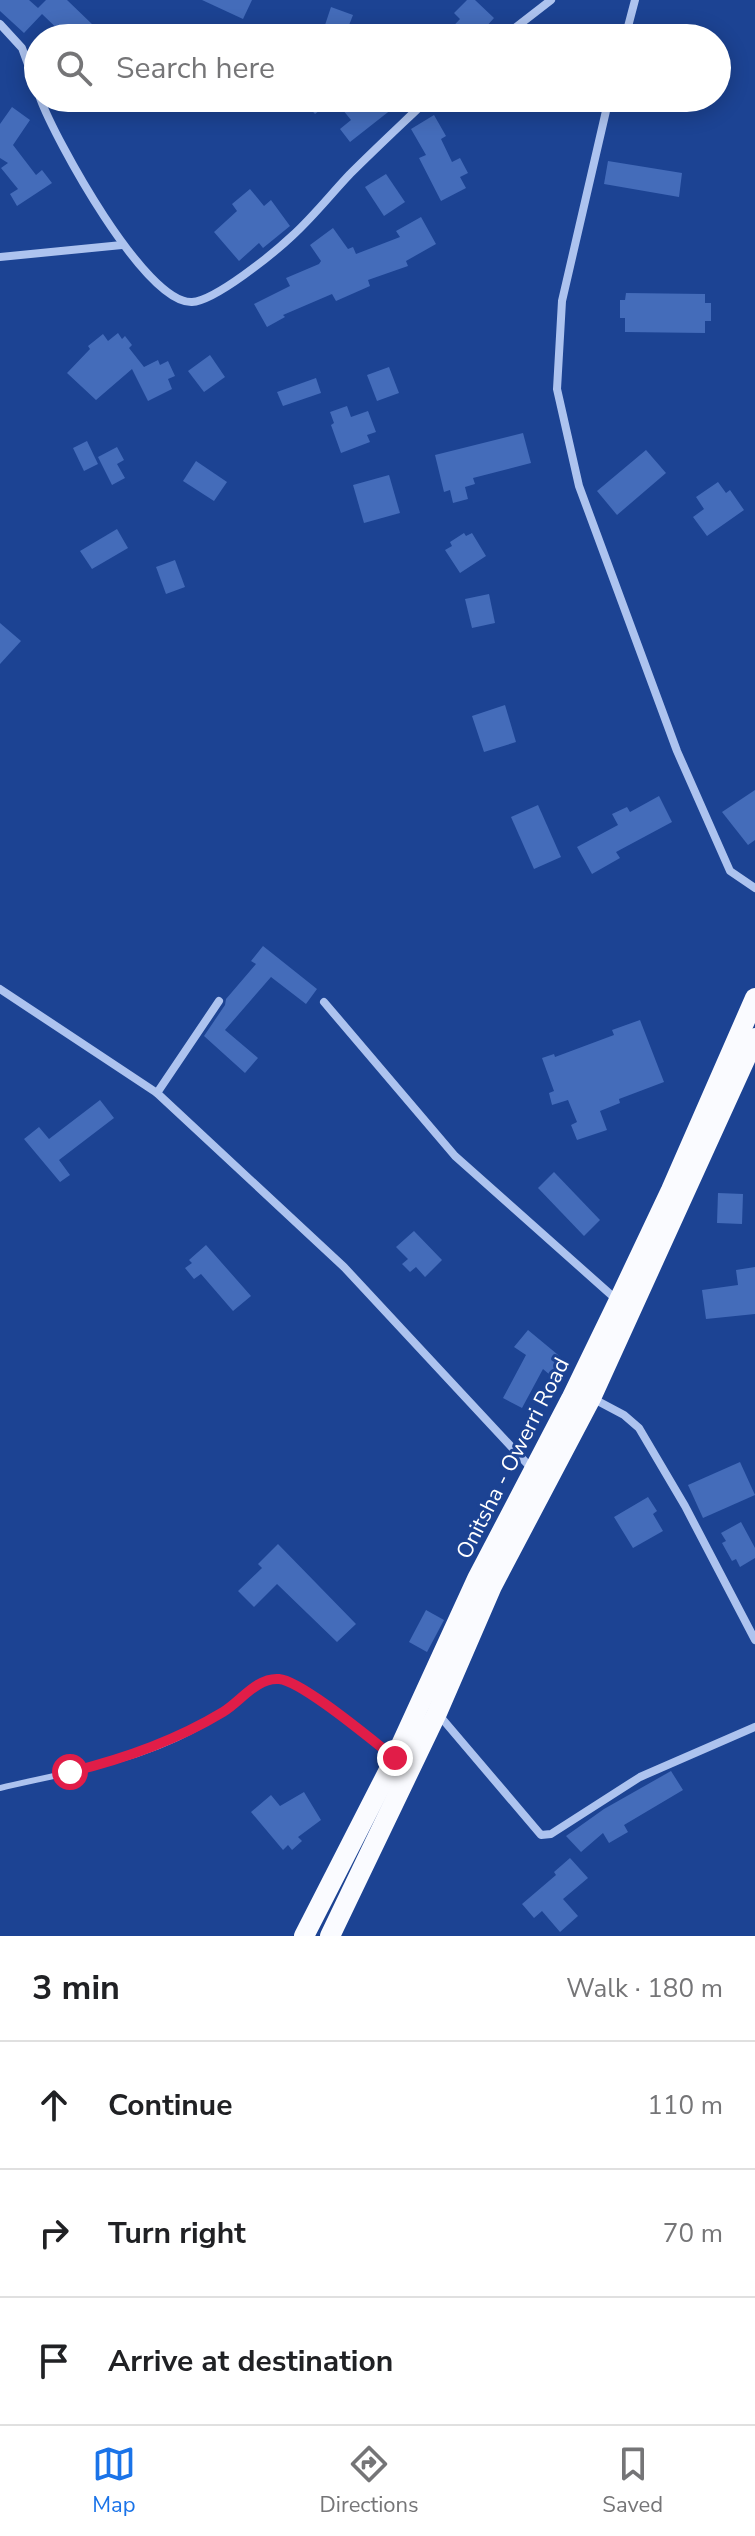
<!DOCTYPE html>
<html lang="en">
<head>
<meta charset="utf-8">
<style>
  body { margin:0; font-family:"Nunito Sans",sans-serif; background:#f6f6f6; color:#202124 }
  .stop { position:absolute; width:24px; height:24px; margin:-18px; border:6px solid #e11d48; border-radius:50%; background:#fff }
  .stop.end { background:#e11d48; border-color:#fff; box-shadow:0 2px 8px #0008 }
  .list { margin:0; padding:0; list-style:none }
  h2 { display:flex; justify-content:space-between; align-items:center; height:104px; margin:0; padding:0 32px; font-size:34px }
  h2 small { font-size:26px; font-weight:400; color:#757577 }
  .list li { display:grid; grid-template-columns:52px 1fr auto; gap:24px; align-items:center; box-sizing:border-box; height:128px; padding:0 32px; border-top:2px solid #e0e0e0 }
  .list b { display:block; font-size:30px; white-space:nowrap }
  .list em { font-size:26px; font-style:normal; color:#757577 }
  .icon { flex:none; width:44px; height:44px; fill:none; stroke:currentColor; stroke-width:2; stroke-linecap:round; stroke-linejoin:round }
  .map { position:relative; flex:none; width:755px; height:1936px; overflow:hidden }
  .search { position:absolute; background:#fff; box-shadow:0 4px 20px #0003; left:24px; right:24px; top:24px; height:88px; display:flex; align-items:center; gap:20px; box-sizing:border-box; padding:0 28px; border-radius:44px; color:#757577; font-size:30px }
  .sheet { height:488px; background:#fff }
  nav { display:flex; justify-content:space-around; align-items:center; box-sizing:border-box; height:112px; border-top:2px solid #e0e0e0; background:#fff; font-size:22px; color:#757577 }
  nav a { display:grid; justify-items:center; gap:4px }
  nav .on { color:#1a73e8 }
  .map>svg:first-child { display:block }
</style>
</head>
<body>
<div class="map">
<svg width="755" height="1936" viewBox="0 0 755 1936">
  <rect width="100%" height="100%" fill="#1c4393"/>
  <g fill="#446cba">
    <polygon points="0,0 29,0 38,8 46,0 67,0 93,25 81,38 67,38 42,14 24,33 0,11"/>
    <polygon points="202,0 252,0 243,19"/>
    <polygon points="467,0 475,0 494,18 476,38 442,38 460,19 454,13"/>
    <polygon points="331,7 353,15 346,33 325,25"/>
    <polygon points="288,98 406,98 350,142 340,129 351,120 334,99 315,114 307,105 299,112"/>
    <polygon points="12,107 30,120 13,145 36,175 42,170 52,183 17,206 10,194 18,189 1,168 8,163 0,158 0,124"/>
    <polygon points="434,115 446,136 441,139 452,162 460,158 468,173 460,177 466,188 441,201 419,158 426,155 411,129"/>
    <polygon points="608,161 682,173 679,197 604,184"/>
    <polygon points="386,174 405,202 384,216 365,187"/>
    <polygon points="250,189 264,206 271,200 290,226 263,248 259,243 239,261 214,232 237,211 232,204"/>
    <polygon points="421,217 436,244 406,261 408,266 368,280 370,286 336,301 332,294 283,315 285,317 267,327 254,304 290,286 286,278 319,264 321,261 310,245 333,228 348,249 353,247 356,254 400,237 396,231"/>
    <polygon points="626,293 705,294 705,303 711,303 711,321 705,321 705,333 625,332 625,318 620,318 620,300 625,300"/>
    <polygon points="118,333 122,339 125,336 132,345 129,348 144,367 158,360 160,365 168,361 175,376 168,379 172,389 148,401 132,369 96,400 67,373 90,349 88,346 103,334 108,341"/>
    <polygon points="210,355 225,377 204,392 188,371"/>
    <polygon points="389,367 399,393 377,401 367,375"/>
    <polygon points="316,378 321,393 283,406 277,392"/>
    <polygon points="347,406 351,417 368,411 376,432 367,435 370,442 341,453 331,425 334,423 330,412"/>
    <polygon points="523,433 531,463 473,478 475,484 465,487 468,499 453,503 450,490 444,492 435,455"/>
    <polygon points="87,441 98,464 84,471 73,448"/>
    <polygon points="117,447 124,460 117,464 125,478 112,485 98,457"/>
    <polygon points="646,450 666,473 617,515 597,491"/>
    <polygon points="196,461 227,482 214,501 183,481"/>
    <polygon points="389,475 400,513 364,523 353,485"/>
    <polygon points="718,482 726,493 730,490 744,510 707,536 693,517 704,509 696,497"/>
    <polygon points="117,529 128,548 92,569 80,551"/>
    <polygon points="464,533 466,536 472,533 486,556 460,573 445,550 452,546 450,542"/>
    <polygon points="175,560 185,587 166,594 156,567"/>
    <polygon points="489,594 495,623 472,628 465,599"/>
    <polygon points="0,623 21,641 0,664"/>
    <polygon points="505,705 516,742 484,752 472,716"/>
    <polygon points="755,790 755,840 748,845 722,812"/>
    <polygon points="659,796 672,822 616,852 620,858 592,874 577,847 618,825 612,814 627,807 630,812"/>
    <polygon points="538,805 561,857 534,869 511,817"/>
    <polygon points="263,946 317,989 306,1004 271,977 225,1030 258,1058 245,1073 204,1036 225,1005 226,999 256,964 251,961"/>
    <polygon points="640,1020 664,1082 619,1099 620,1103 600,1111 607,1130 577,1140 571,1125 577,1122 568,1100 552,1105 549,1093 554,1091 542,1058 554,1054 555,1057 614,1035 612,1030"/>
    <polygon points="100,1100 114,1118 59,1160 70,1175 60,1182 24,1139 39,1127 49,1139"/>
    <polygon points="554,1172 600,1220 584,1236 538,1188"/>
    <polygon points="718,1193 743,1194 742,1224 717,1223"/>
    <polygon points="414,1231 442,1260 425,1277 416,1267 410,1272 402,1264 408,1259 396,1247"/>
    <polygon points="206,1245 251,1296 233,1311 201,1274 194,1279 185,1268 192,1263 189,1260"/>
    <polygon points="755,1267 755,1314 706,1319 702,1290 738,1285 736,1270"/>
    <polygon points="528,1330 563,1359 550,1375 543,1369 522,1408 503,1398 526,1355 514,1347"/>
    <polygon points="740,1462 755,1495 703,1518 688,1485"/>
    <polygon points="648,1497 657,1511 653,1514 663,1531 633,1548 614,1517"/>
    <polygon points="741,1522 755,1548 755,1558 740,1567 736,1559 732,1561 722,1543 726,1541 721,1533"/>
    <polygon points="278,1544 356,1624 337,1642 277,1584 254,1607 238,1591 262,1568 258,1564"/>
    <polygon points="426,1610 444,1620 427,1652 409,1642"/>
    <polygon points="671,1771 683,1790 624,1825 628,1832 609,1843 603,1833 581,1852 566,1836 604,1809"/>
    <polygon points="304,1792 321,1820 298,1837 302,1841 292,1850 288,1845 283,1850 251,1812 271,1795 280,1806"/>
    <polygon points="570,1858 588,1878 563,1899 578,1916 560,1932 542,1911 534,1918 522,1904 556,1875 554,1872"/>
  </g>
  <g fill="none" stroke-linecap="round" stroke-linejoin="round">
    <path stroke="#adc3ef" stroke-width="6" d="M0 1788C64 1773 134 1762 193 1730 205 1724 218 1716 229 1708 245 1697 260 1676 281 1680 303 1683 370 1740 392 1755"/>
    <g stroke="#adc3ef" stroke-width="8">
      <polyline points="0,24 22,48 38,92"/>
      <polyline points="502,38 551,0"/>
      <polyline points="625,38 635,0"/>
      <path d="M40 98C55 139 145 304 192 302 215 301 274 253 292 236 313 217 331 194 350 174 376 148 403 123 429 98"/>
      <polyline points="609,98 562,301 557,389 579,486 677,751 730,871 755,888"/>
      <polyline points="0,257 122,245"/>
      <polyline points="0,989 157,1093 344,1267 532,1469"/>
      <polyline points="324,1002 455,1156 618,1301"/>
      <polyline points="157,1093 219,1001"/>
      <polyline points="592,1398 624,1415 639,1428 685,1506 755,1640"/>
      <polyline points="439,1715 541,1835 551,1834 640,1777 755,1727"/>
    </g>
    <g stroke="#fafbff" stroke-width="20">
      <polyline points="304,1936 395,1758 477,1579 571,1399 618,1302 671,1190 755,998"/>
      <polyline points="330,1936 437,1713 492,1586 591,1398 755,1038"/>
    </g>
  </g>
  <g fill="none" stroke-linecap="round" stroke-linejoin="round">
    <path stroke="#e11d48" stroke-width="10" d="M70 1772C124 1759 175 1741 223 1712 240 1702 257 1677 279 1679 302 1681 373 1741 395 1758"/>
  </g>
  <g text-anchor="middle" stroke-width="6" stroke-linejoin="round" paint-order="stroke">
    <g font-size="22" fill="#fff" stroke="#1c4393">
      <text transform="translate(512 1458) rotate(-63)" y="8">Onitsha - Owerri Road</text>
    </g>
  </g>
</svg>
<div class="stop" style="left:70px;top:1772px"></div>
<div class="stop end" style="left:395px;top:1758px"></div>
<div class="search"><svg class="icon" aria-label="search" viewBox="0 0 24 24"><circle cx="10" cy="10" r="6"/><path d="M15 15l6 6"/></svg>Search here</div>
</div>
<section class="sheet">
<h2>3 min<small>Walk · 180 m</small></h2>
<ul class="list">
<li><svg class="icon" aria-label="ahead" viewBox="0 0 24 24"><path d="M12 20V5M6 11l6-6 6 6"/></svg><div><b>Continue</b></div><em>110 m</em></li>
<li><svg class="icon" aria-label="right" viewBox="0 0 24 24"><path d="M7 20v-9h11M14 6l5 5-5 5"/></svg><div><b>Turn right</b></div><em>70 m</em></li>
<li><svg class="icon" aria-label="arrive" viewBox="0 0 24 24"><path d="M6 21V4h12l-3 4 3 4H6"/></svg><div><b>Arrive at destination</b></div></li>
</ul>
</section>
<nav>
<a class="on"><svg class="icon" aria-label="map" viewBox="0 0 24 24"><path d="M3 6l6-2 6 2 6-2v14l-6 2-6-2-6 2zM9 4v14M15 6v14"/></svg>Map</a>
<a><svg class="icon" aria-label="directions" viewBox="0 0 24 24"><path d="M12 3l9 9-9 9-9-9zM9 14v-3h6M13 9l2 2-2 2"/></svg>Directions</a>
<a><svg class="icon" aria-label="saved" viewBox="0 0 24 24"><path d="M7 4h10v16l-5-4-5 4z"/></svg>Saved</a>
</nav>
</body>
</html>
